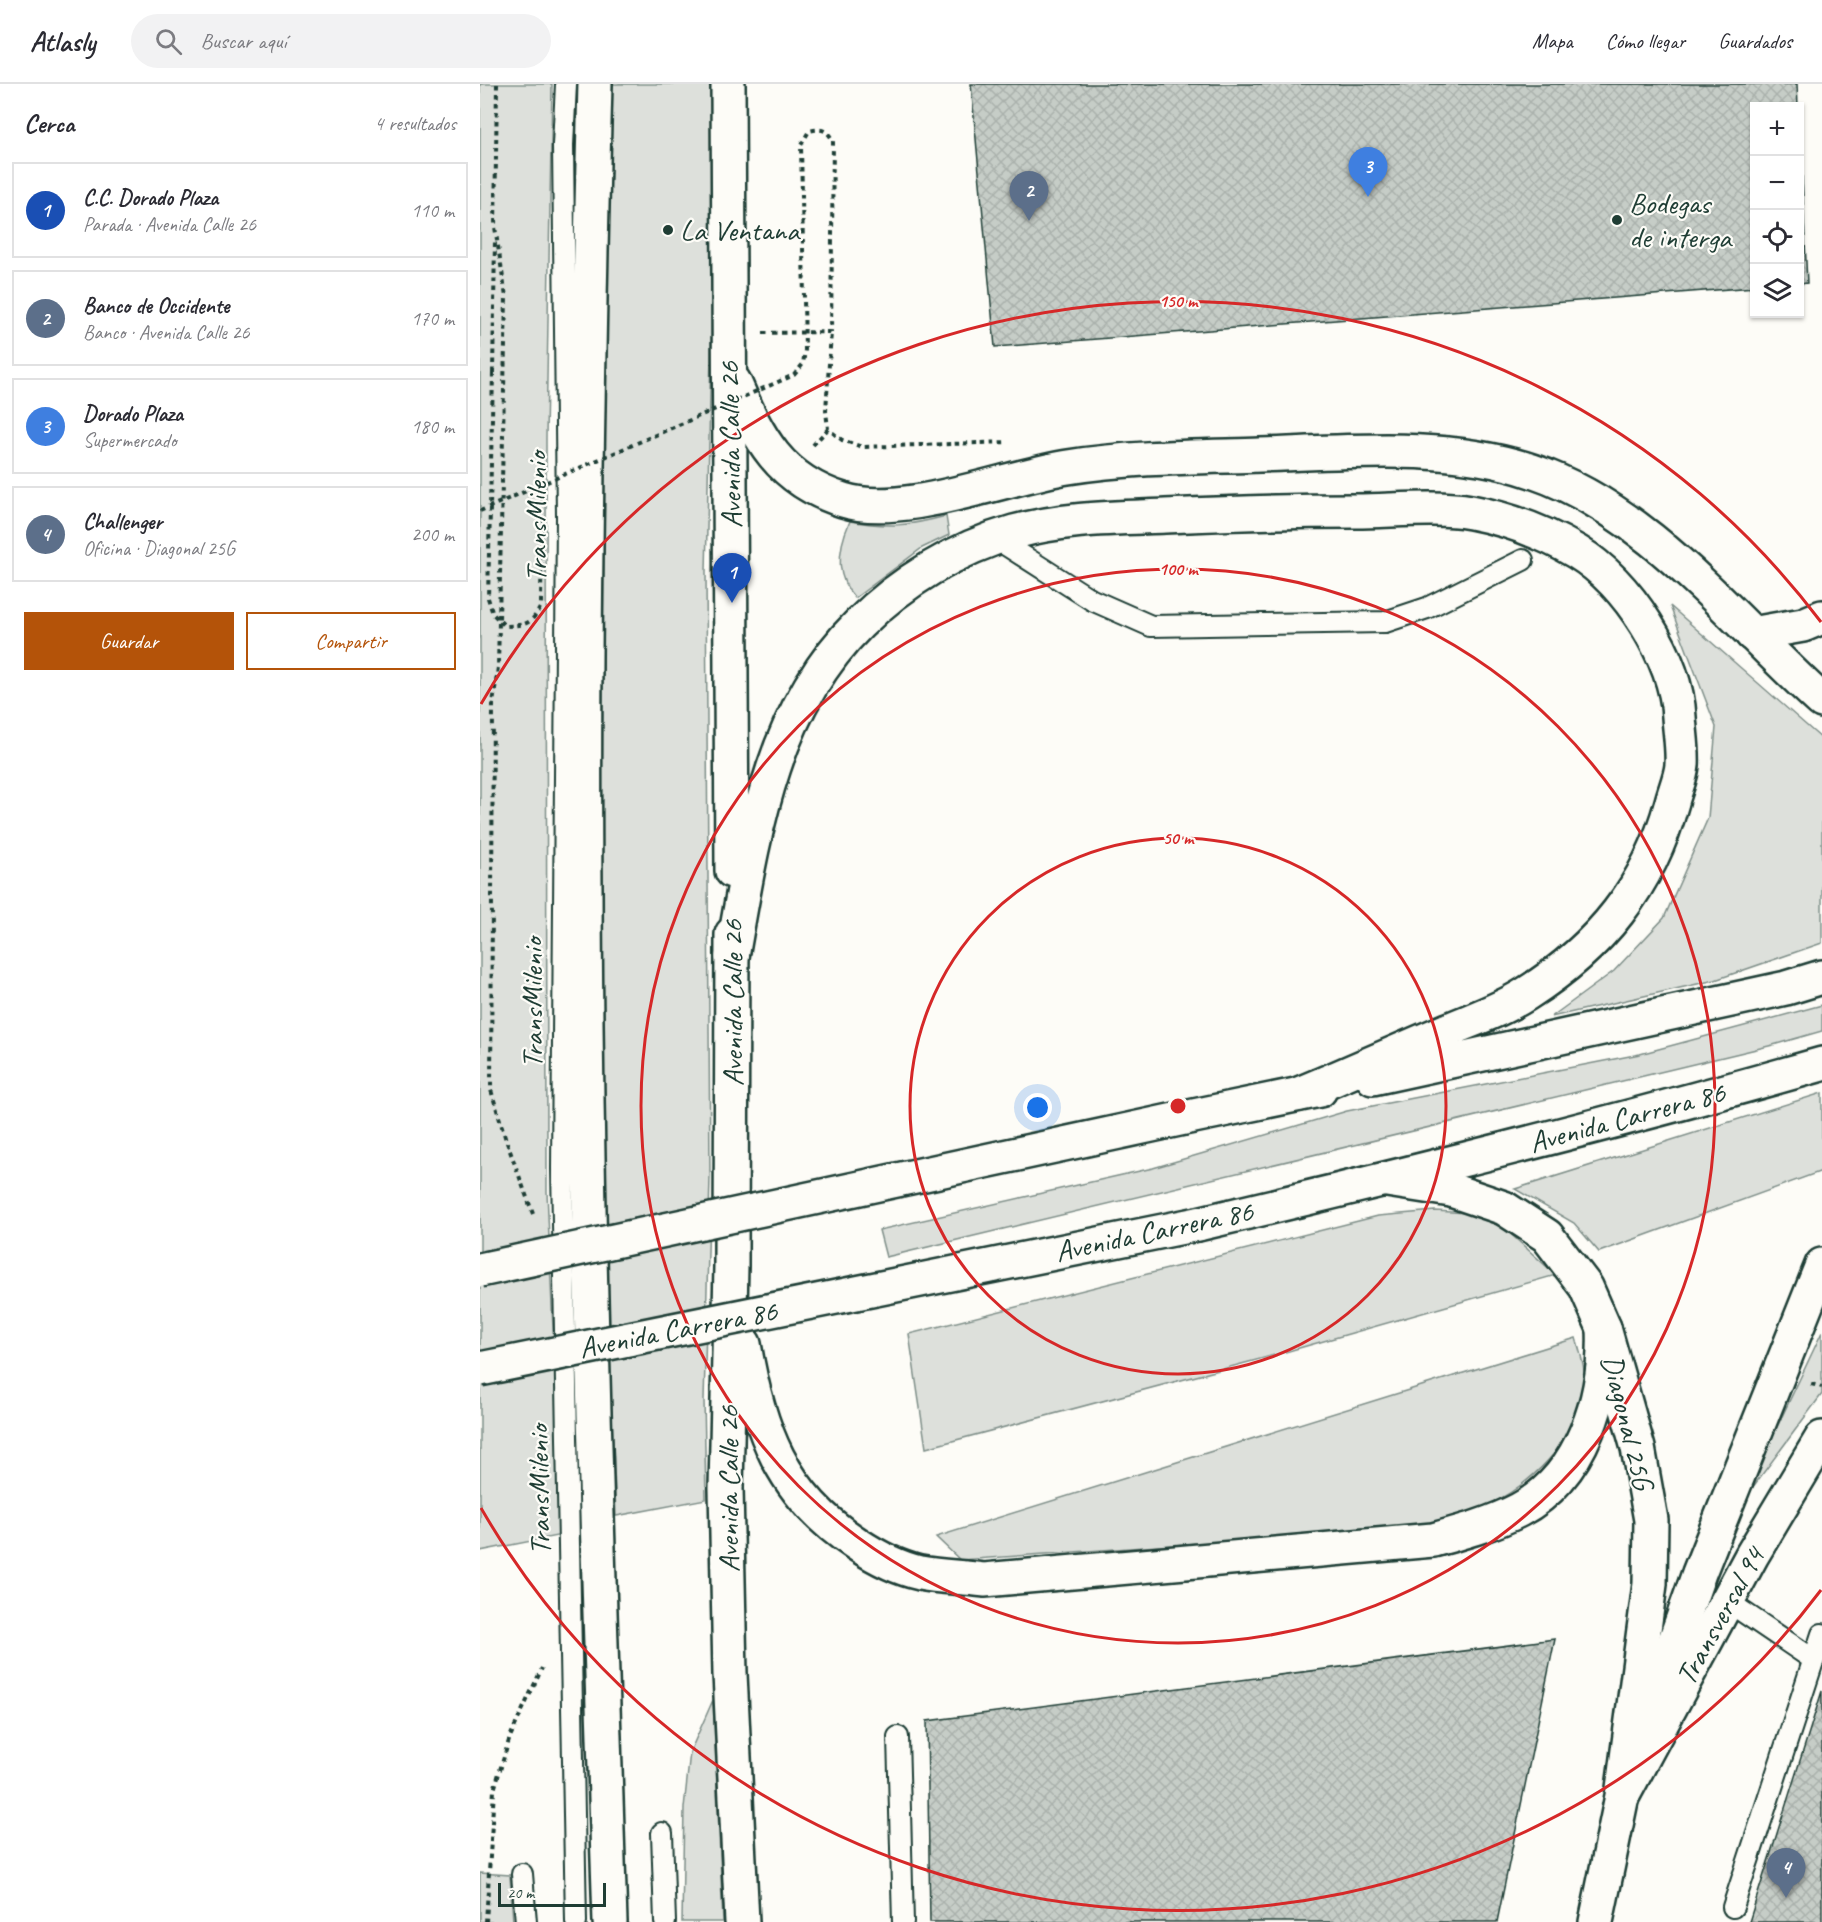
<!DOCTYPE html>
<html lang="es">
<head>
<meta charset="utf-8">
<style>
  body { margin:0; font-family:Caveat,sans-serif; background:#f2f2f3; color:#2b2b33 }
  .controls { position:absolute; right:18px; top:18px; display:grid; overflow:hidden; border-radius:0px; box-shadow:0 2px 4px #0004 }
  .controls button { width:54px; height:54px; display:grid; place-items:center; padding:0; border:0; border-bottom:2px solid #e1e1e2; background:#fff; color:#2b2b33; font:30px sans-serif }
  .scale { position:absolute; left:18px; bottom:15px; width:108px; box-sizing:border-box; padding-left:6px; border:3px solid #1f3d34; border-top:0; font-size:16px; line-height:21px; white-space:nowrap; color:#1f3d34; -webkit-text-stroke:4px #fdfcf7; paint-order:stroke }
  .you { position:absolute; left:558px; top:1024px; width:21px; height:21px; margin:-15px; border:4px solid #fff; border-radius:50%; background:#1a73e8; box-shadow:0 0 0 9px #1a73e833 }
  .badge { display:grid; place-items:center; width:39px; height:39px; border-radius:50%; background:#b45309; color:#fff; font-size:20px; font-weight:700 }
  .pin { position:absolute; translate:-50% -50px; filter:drop-shadow(0 2px 3px #0008) }
  .pin::after { content:''; position:absolute; top:32px; width:21px; height:18px; background:inherit; clip-path:polygon(0 0,100% 0,50% 100%) }
  .list { margin:0; padding:0; list-style:none }
  h2 { display:flex; justify-content:space-between; align-items:center; height:78px; margin:0; padding:0 24px; font-size:26px }
  h2 small { font-size:20px; font-weight:400; color:#7c7c81 }
  .list li { display:grid; grid-template-columns:39px 1fr auto; gap:18px; align-items:center; box-sizing:border-box; height:96px; margin:0 12px 12px; padding:0 12px; border:2px solid #e1e1e2; border-radius:0px }
  .list b { display:block; font-size:22px; white-space:nowrap }
  .list p { margin:0; font-size:20px; white-space:nowrap; color:#7c7c81 }
  .list em { font-size:20px; font-style:normal; color:#7c7c81 }
  .actions { display:flex; gap:12px; padding:18px 24px }
  .actions a { flex:1; padding:14px 0; border:2px solid #b45309; border-radius:0px; text-align:center; font-size:21px; color:#b45309 }
  .actions .main { background:#b45309; color:#fff }
  .icon { flex:none; width:33px; height:33px; fill:none; stroke:currentColor; stroke-width:2; stroke-linecap:round; stroke-linejoin:round }
  .map { position:relative; flex:none; width:1342px; height:1838px; overflow:hidden }
  header { display:flex; align-items:center; gap:36px; box-sizing:border-box; height:84px; padding:0 30px; background:#fff; border-bottom:2px solid #e1e1e2 }
  header strong { font-size:28px }
  nav { display:flex; gap:33px; margin-inline-start:auto; font-size:21px }
  .search { width:420px; height:54px; background:#f2f2f3; display:flex; align-items:center; gap:15px; box-sizing:border-box; padding:0 21px; border-radius:33px; color:#7c7c81; font-size:22px }
  main { display:flex }
  aside { flex:1; background:#fff }
  .map>svg:first-child { display:block }
</style>
</head>
<body>
<header>
<strong>Atlasly</strong>
<div class="search"><svg class="icon" aria-label="search" viewBox="0 0 24 24"><circle cx="10" cy="10" r="6"/><path d="M15 15l6 6"/></svg>Buscar aquí</div>
<nav><a>Mapa</a><a>Cómo llegar</a><a>Guardados</a></nav>
</header>
<main>
<aside>
<h2>Cerca<small>4 resultados</small></h2>
<ul class="list">
<li><span class="badge" style="background:#1a4fb4">1</span><div><b>C.C. Dorado Plaza</b><p>Parada · Avenida Calle 26</p></div><em>110 m</em></li>
<li><span class="badge" style="background:#5c6f8a">2</span><div><b>Banco de Occidente</b><p>Banco · Avenida Calle 26</p></div><em>170 m</em></li>
<li><span class="badge" style="background:#3f7fe0">3</span><div><b>Dorado Plaza</b><p>Supermercado</p></div><em>180 m</em></li>
<li><span class="badge" style="background:#5c6f8a">4</span><div><b>Challenger</b><p>Oficina · Diagonal 25G</p></div><em>200 m</em></li>
</ul>
<div class="actions"><a class="main">Guardar</a><a>Compartir</a></div>
</aside>
<div class="map">
<svg width="1342" height="1838" viewBox="0 0 1342 1838">
  <defs>
    <pattern id="building-cross-hatch" width="8" height="8" patternUnits="userSpaceOnUse" patternTransform="scale(1.5)"><rect width="8" height="8" fill="#c6cdc7"/><path d="M0 0l8 8M0 8l8-8" fill="none" stroke="#aab1ac"/></pattern>
  </defs>
  <rect width="100%" height="100%" fill="#fdfcf7"/>
  <filter id="ink" filterUnits="userSpaceOnUse"><feTurbulence type="fractalNoise" baseFrequency=".0167" numOctaves="2"/><feDisplacementMap in="SourceGraphic" scale="12" xChannelSelector="R" yChannelSelector="G"/><feConvolveMatrix kernelMatrix="1 2 1 2 8 2 1 2 1" color-interpolation-filters="sRGB"/></filter>
  <g filter="url(#ink)">
    <g fill="#dde0db" stroke="#7e8e88" stroke-width="1.5">
      <polygon points="0,0 72,0 66,354 67,1108 82,1451 0,1467"/>
      <polygon points="128,0 233,0 233,181 226,488 230,1093 224,1316 226,1415 136,1432 122,1096 122,701"/>
      <path d="M466 432 469 451 442 464 375 514C354 492 358 464 370 437 407 444 429 442 466 432Z"/>
      <polygon points="1190,522 1342,655 1342,859 1235,896 1071,933 1134,887 1184,834 1228,734 1236,643"/>
      <polygon points="1342,921 1342,947 1293,961 406,1173 399,1146 673,1084 867,1027 1160,970"/>
      <polygon points="1342,1009 1342,1087 1119,1168 1094,1139 1035,1105"/>
      <polygon points="955,1127 988,1129 1024,1144 1076,1191 784,1274 446,1364 429,1250 898,1132"/>
      <polygon points="1342,1248 1342,1310 1261,1419"/>
      <path d="M1096 1254C1101 1271 1107 1289 1104 1308 1096 1357 1050 1402 1006 1422 987 1431 966 1436 946 1443L480 1476 456 1453Z"/>
      <polygon points="233,1616 243,1838 202,1838 204,1724 210,1668"/>
      <polygon points="0,1789 30,1791 33,1838 0,1838"/>
    </g>
    <g fill="url(#building-cross-hatch)" stroke="#1f3d34" stroke-width="1.5">
      <polygon points="491,0 1317,0 1318,22 1274,22 1274,203 515,263"/>
      <polygon points="1320,53 1327,199 1320,200"/>
      <polygon points="1075,1555 1017,1838 450,1838 447,1637"/>
      <polygon points="1342,1607 1342,1838 1269,1838"/>
    </g>
    <g fill="none" stroke-linecap="round" stroke-linejoin="round">
      <g stroke="#1f3d34" stroke-width="24">
        <g id="lane">
          <polyline points="86,0 83,61 87,432 82,1085 96,1838"/>
          <polyline points="515,454 612,516 671,542 905,538 947,524 1043,476"/>
          <polyline points="1247,1517 1334,1576"/>
          <polyline points="418,1653 423,1838"/>
          <polyline points="182,1749 185,1838"/>
          <polyline points="42,1790 46,1838"/>
          <polyline points="1253,1823 1342,1550"/>
        </g>
      </g>
      <g stroke="#1f3d34" stroke-width="38">
        <polyline id="street" points="1143,1711 1272,1471 1342,1354"/>
      </g>
      <g stroke="#1f3d34" stroke-width="38">
        <g id="secondary">
          <polyline points="1272,550 1323,541 1342,533"/>
          <polyline points="907,1096 971,1106 1024,1124 1067,1152 1106,1203 1124,1244 1158,1364 1171,1436 1170,1500 1142,1712 1116,1838"/>
          <polyline points="1166,1639 1219,1489 1342,1181"/>
        </g>
      </g>
      <g stroke="#1f3d34" stroke-width="38">
        <g id="primary">
          <path d="M115 0C108 268 103 536 105 804 106 1148 119 1493 130 1838"/>
          <polyline points="248,0 252,787"/>
          <path d="M254 298C279 355 299 396 363 416 422 435 525 393 588 383 651 373 716 373 780 371 869 368 965 358 1052 387 1170 427 1252 536 1342 617"/>
          <polyline points="252,850 251,1182 246,1404 250,1590 262,1838"/>
          <path d="M252 873C273 755 290 628 379 540 421 498 477 464 534 448 584 434 634 434 685 432 749 429 812 427 876 427 912 427 956 422 991 428 1028 435 1065 449 1097 468 1148 499 1196 574 1199 633 1200 648 1203 665 1202 681 1201 693 1195 706 1192 718 1169 803 1120 863 1046 910 1023 925 994 935 968 946 919 967 869 989 819 1010"/>
          <polyline points="893,994 1306,904 1342,893"/>
          <polyline points="704,1034 840,1006"/>
          <path d="M718 1140C927 1091 1135 1039 1342 980"/>
          <path d="M264 1260C278 1345 302 1411 377 1460 395 1472 418 1484 440 1489 460 1493 482 1493 504 1496L953 1456C982 1448 1012 1440 1039 1426 1103 1392 1127 1311 1124 1244"/>
        </g>
      </g>
      <g stroke="#1f3d34" stroke-width="4" stroke-dasharray="4.5 4.5" stroke-linecap="butt">
        <polyline points="17,0 15,143 26,213 18,583 13,620 11,1006 26,1056 53,1130"/>
        <polyline points="283,249 351,248 346,327 348,345 362,356 382,363 528,358"/>
        <polyline points="13,289 15,156"/>
        <polyline points="333,361 348,345"/>
        <polyline points="1331,1300 1342,1303"/>
        <polyline points="6,1838 14,1706 30,1653 62,1584"/>
      </g>
      <use href="#lane" stroke="#fdfcf7" stroke-width="20"/>
      <use href="#street" stroke="#fdfcf7" stroke-width="33"/>
      <use href="#secondary" stroke="#fdfcf7" stroke-width="33"/>
      <use href="#primary" stroke="#fdfcf7" stroke-width="33"/>
      <g stroke="#1f3d34" stroke-width="38" stroke-linecap="butt">
        <g id="primary-bridge">
          <polyline points="0,1186 704,1034"/>
          <polyline points="0,1285 718,1140"/>
        </g>
      </g>
      <g stroke="#1f3d34" stroke-width="4" stroke-dasharray="4.5 4.5" stroke-linecap="butt">
        <path d="M13 289 8 514 13 530 25 542C46 541 51 541 61 522L62 401"/>
        <path d="M0 427 314 291 323 280 325 266 321 61 329 47C341 44 347 45 353 57L351 248"/>
      </g>
      <use href="#primary-bridge" stroke="#fdfcf7" stroke-width="33"/>
    </g>
  </g>
  <g fill="none" stroke="#d62828" stroke-width="3">
    <circle cx="698" cy="1022" r="268"/>
    <circle cx="698" cy="1022" r="537"/>
    <path d="M1341 1506A805 805 0 0 1 1 1424M1 620A805 805 0 0 1 1341 538"/>
  </g>
  <g fill="#1f3d34" stroke="#fdfcf7" stroke-width="2">
    <circle cx="1137" cy="136" r="6"/>
    <circle cx="188" cy="146" r="6"/>
  </g>
  <g text-anchor="middle" stroke-width="4.5" stroke-linejoin="round" paint-order="stroke">
    <g font-size="30" fill="#1f3d34" stroke="#fdfcf7" text-anchor="start">
      <text x="1149" y="129">Bodegas<tspan x="1149" dy="34">de interga</tspan></text>
      <text x="200" y="156">La Ventana</text>
    </g>
    <g font-size="30" fill="#1f3d34" stroke="#fdfcf7">
      <text transform="translate(250 361) rotate(-91)" y="10">Avenida Calle 26</text>
      <text transform="translate(56 433) rotate(-90)" y="10">TransMilenio</text>
      <text transform="translate(52 919) rotate(-90)" y="10">TransMilenio</text>
      <text transform="translate(252 919) rotate(-90)" y="10">Avenida Calle 26</text>
      <text transform="translate(1147 1033) rotate(-15)" y="10">Avenida Carrera 86</text>
      <text transform="translate(674 1147) rotate(-12)" y="10">Avenida Carrera 86</text>
      <text transform="translate(198 1245) rotate(-11)" y="10">Avenida Carrera 86</text>
      <text transform="translate(1148 1338) rotate(76)" y="10">Diagonal 25G</text>
      <text transform="translate(248 1405) rotate(-90)" y="10">Avenida Calle 26</text>
      <text transform="translate(59 1406) rotate(-91)" y="10">TransMilenio</text>
      <text transform="translate(1240 1532) rotate(-61)" y="10">Transversal 94</text>
    </g>
  </g>
  <circle cx="698" cy="1022" r="9" fill="#d62828" stroke="#fdfcf7" stroke-width="3"/>
  <g font-size="18" text-anchor="middle" font-weight="bold" fill="#d62828" stroke="#fdfcf7" stroke-width="4.5" stroke-linejoin="round" paint-order="stroke">
    <text x="698" y="223">150 m</text>
    <text x="698" y="491">100 m</text>
    <text x="698" y="760">50 m</text>
  </g>
</svg>
<div class="controls">
<button>+</button>
<button>−</button>
<button><svg class="icon" aria-label="locate" viewBox="0 0 24 24"><circle cx="12" cy="12" r="6"/><path d="M12 2v4M12 18v4M2 12h4M18 12h4"/></svg></button>
<button><svg class="icon" aria-label="layers" viewBox="0 0 24 24"><path d="M12 4l9 5-9 5-9-5zM3 14l9 5 9-5"/></svg></button>
</div>
<div class="scale">20 m</div>
<div class="you"></div>
<div class="pin badge" style="left:252px;top:519px;background:#1a4fb4">1</div>
<div class="pin badge" style="left:549px;top:137px;background:#5c6f8a">2</div>
<div class="pin badge" style="left:888px;top:113px;background:#3f7fe0">3</div>
<div class="pin badge" style="left:1306px;top:1814px;background:#5c6f8a">4</div>
</div>
</main>
</body>
</html>
